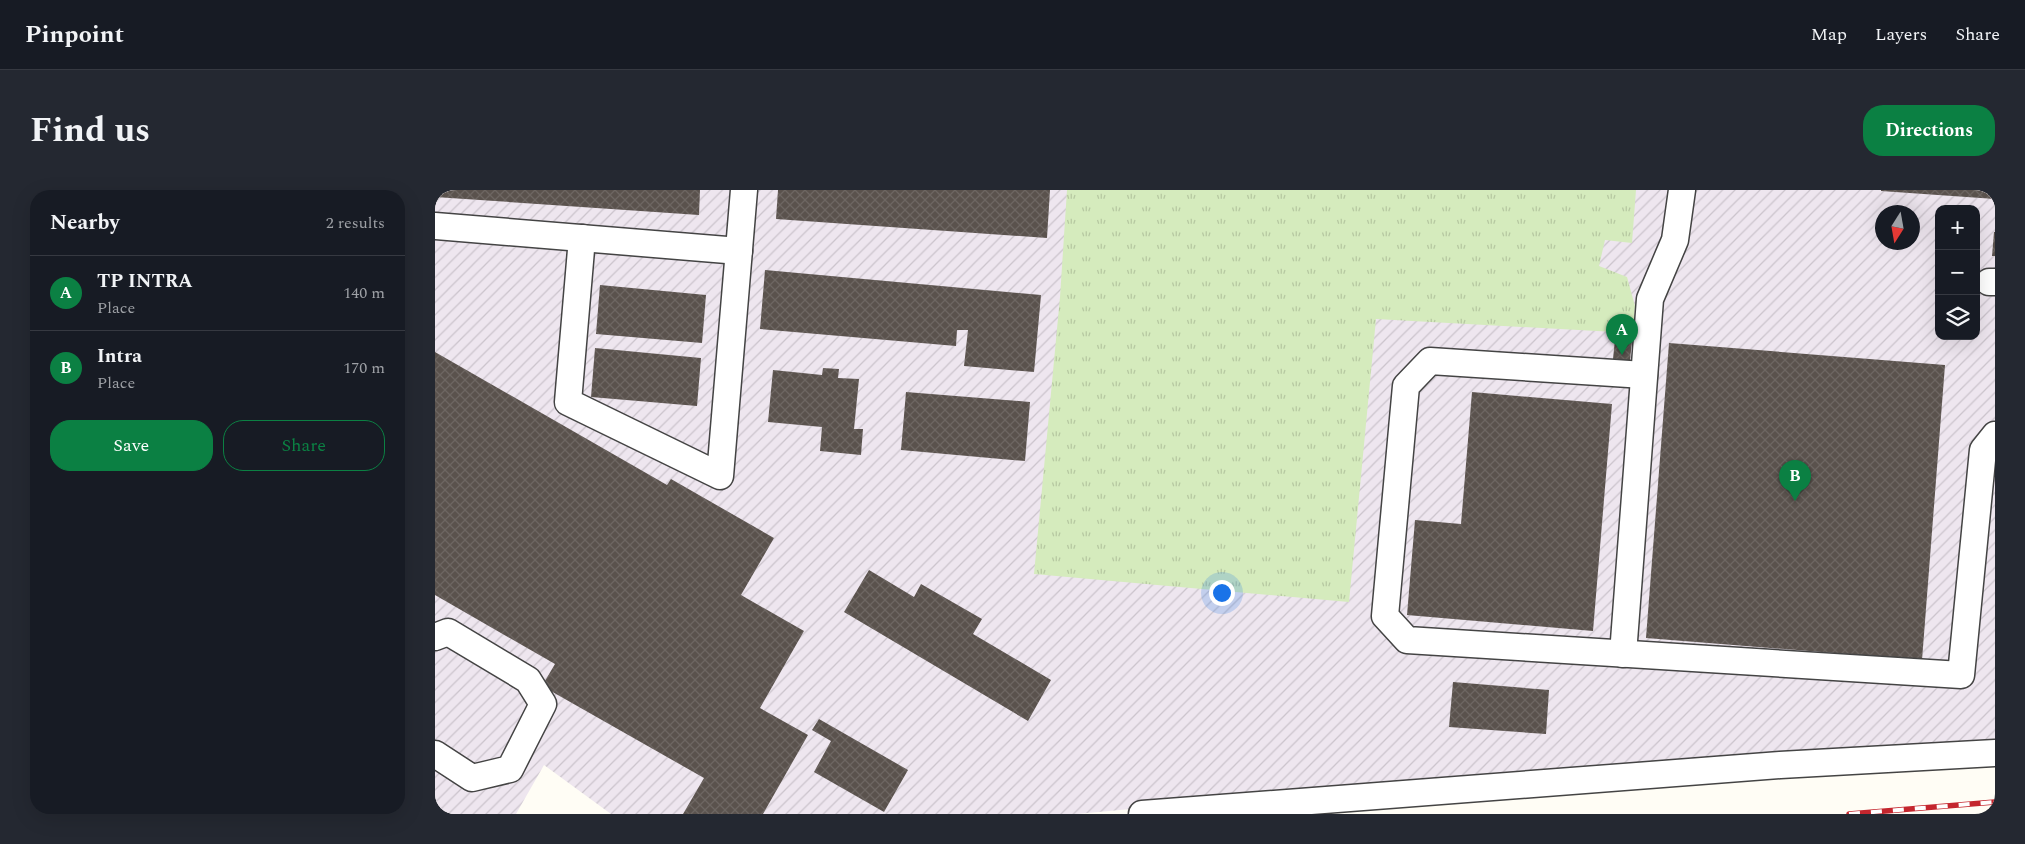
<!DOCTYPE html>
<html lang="en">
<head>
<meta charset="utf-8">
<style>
  body { margin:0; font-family:Spectral,serif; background:#242831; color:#f1f3f6 }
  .controls { position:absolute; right:15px; top:15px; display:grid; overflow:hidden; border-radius:10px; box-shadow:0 5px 20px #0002 }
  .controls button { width:45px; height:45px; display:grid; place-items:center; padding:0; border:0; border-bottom:1px solid #363941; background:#171b24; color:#f1f3f6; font:25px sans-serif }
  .compass { position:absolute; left:1440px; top:15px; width:45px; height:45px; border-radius:50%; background:#171b24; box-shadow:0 5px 20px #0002; rotate:191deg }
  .you { position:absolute; left:786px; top:402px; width:18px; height:18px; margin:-12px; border:4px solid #fff; border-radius:50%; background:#1a73e8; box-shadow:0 0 0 8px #1a73e833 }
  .badge { display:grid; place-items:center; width:32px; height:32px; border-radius:50%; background:#0b8043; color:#fff; font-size:16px; font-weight:700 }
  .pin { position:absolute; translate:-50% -41px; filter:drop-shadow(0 1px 2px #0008) }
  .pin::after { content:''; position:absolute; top:26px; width:18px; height:15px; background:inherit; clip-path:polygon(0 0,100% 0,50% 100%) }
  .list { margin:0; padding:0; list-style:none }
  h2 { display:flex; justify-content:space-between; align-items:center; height:65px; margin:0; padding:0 20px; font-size:21px }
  h2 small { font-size:16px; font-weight:400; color:#9ea1a6 }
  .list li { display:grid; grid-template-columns:32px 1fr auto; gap:15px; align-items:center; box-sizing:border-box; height:75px; padding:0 20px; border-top:1px solid #363941 }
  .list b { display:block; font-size:19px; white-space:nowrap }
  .list p { margin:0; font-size:16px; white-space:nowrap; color:#9ea1a6 }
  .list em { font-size:16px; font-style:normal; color:#9ea1a6 }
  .actions { display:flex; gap:10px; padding:15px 20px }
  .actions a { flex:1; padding:11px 0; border:1px solid #0b8043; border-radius:20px; text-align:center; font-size:18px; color:#0b8043 }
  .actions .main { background:#0b8043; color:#fff }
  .icon { flex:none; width:28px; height:28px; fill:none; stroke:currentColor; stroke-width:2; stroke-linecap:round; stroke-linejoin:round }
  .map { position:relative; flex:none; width:1560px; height:624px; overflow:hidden; border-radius:20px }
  header { display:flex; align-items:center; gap:30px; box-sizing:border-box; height:70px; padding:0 25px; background:#171b24; border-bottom:1px solid #363941 }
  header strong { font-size:24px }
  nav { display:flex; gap:28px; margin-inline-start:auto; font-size:18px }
  .intro { display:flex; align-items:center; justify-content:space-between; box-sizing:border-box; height:120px; padding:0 30px }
  h1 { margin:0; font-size:35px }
  .button { padding:12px 22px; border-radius:20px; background:#0b8043; color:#fff; font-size:18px; font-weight:700 }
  main { display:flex; gap:30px; padding:0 30px }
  aside { flex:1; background:#171b24; border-radius:20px; box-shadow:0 5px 20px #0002 }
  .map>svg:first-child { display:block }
</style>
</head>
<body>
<header>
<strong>Pinpoint</strong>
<nav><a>Map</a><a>Layers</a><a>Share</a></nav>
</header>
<div class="intro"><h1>Find us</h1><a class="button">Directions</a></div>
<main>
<aside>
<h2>Nearby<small>2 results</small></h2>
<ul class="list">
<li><span class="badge">A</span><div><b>TP INTRA</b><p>Place</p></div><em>140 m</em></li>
<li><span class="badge">B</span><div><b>Intra</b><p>Place</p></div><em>170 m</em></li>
</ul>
<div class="actions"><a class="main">Save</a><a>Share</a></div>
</aside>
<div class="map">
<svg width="1560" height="624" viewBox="0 0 1560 624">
  <defs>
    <pattern id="industrial-furrows" width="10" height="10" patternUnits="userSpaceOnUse" patternTransform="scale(1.25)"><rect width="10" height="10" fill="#eee6ef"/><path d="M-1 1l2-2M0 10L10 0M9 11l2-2" fill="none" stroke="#cbc4cc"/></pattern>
    <pattern id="grass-tufts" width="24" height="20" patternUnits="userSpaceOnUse" patternTransform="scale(1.25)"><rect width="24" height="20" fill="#d5ebbd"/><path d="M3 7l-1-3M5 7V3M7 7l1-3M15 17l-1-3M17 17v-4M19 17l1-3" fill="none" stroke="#b6c8a1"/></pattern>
    <pattern id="building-cross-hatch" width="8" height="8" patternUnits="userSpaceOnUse" patternTransform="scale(1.25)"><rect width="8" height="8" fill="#5a524d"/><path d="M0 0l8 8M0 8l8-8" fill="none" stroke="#6d6662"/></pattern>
  </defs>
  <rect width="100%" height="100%" fill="#fffdf5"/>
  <path fill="url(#industrial-furrows)" fill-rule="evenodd" d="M0 0H1560V560L953 595 642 624H176L109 575 81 624H0ZM1504 19H1541V146H1504ZM1448 22H1478V52H1448Z"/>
  <polygon fill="url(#grass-tufts)" points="632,0 1201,0 1197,53 1170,50 1164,76 1192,87 1200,116 1198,143 941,129 914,412 599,384 625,107"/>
  <g fill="url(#building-cross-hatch)">
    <polygon points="0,0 265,0 264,25 0,7"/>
    <polygon points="343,0 615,0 612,48 341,29"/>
    <polygon points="1446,0 1560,0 1560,9 1446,1"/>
    <polygon points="1559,42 1560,42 1560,66 1557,66"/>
    <polygon points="330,80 606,105 599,182 529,176 533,140 522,140 521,156 325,139"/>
    <polygon points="165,95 271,105 267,153 161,144"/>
    <polygon points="1180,150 1197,151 1194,180 1177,178"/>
    <polygon points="1234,153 1510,175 1487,470 1211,448"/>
    <polygon points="160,158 266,168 262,216 156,207"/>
    <polygon points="0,162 232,295 236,289 339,348 306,405 369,441 325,518 373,545 328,624 248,624 269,588 107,496 120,474 0,405"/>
    <polygon points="388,178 404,179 403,188 424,189 419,239 428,239 426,265 385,261 387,237 333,232 338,180 387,185"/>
    <polygon points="471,202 595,212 590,271 466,260"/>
    <polygon points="1037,202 1177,214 1158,441 972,425 980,330 1026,334"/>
    <polygon points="434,380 479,407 486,394 547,429 538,444 616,490 593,531 409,422"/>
    <polygon points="1018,492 1114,500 1111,544 1014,537"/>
    <polygon points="384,529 473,580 449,622 379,582 396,551 377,540"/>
    <polygon points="0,617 11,624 0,624"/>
  </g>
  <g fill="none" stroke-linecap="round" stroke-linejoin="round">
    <g stroke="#444" stroke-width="29">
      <g id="minor">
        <polyline points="0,36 304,61"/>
        <polyline points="147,48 133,212 285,286 309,0"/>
        <polyline points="1554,92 1560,92"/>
        <polyline points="1209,185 995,171 971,196 950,426 972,450 1526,485 1548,260 1560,245"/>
        <polyline points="0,447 13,442 93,490 108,514 75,579 37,588 0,564"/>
        <polyline points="1188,464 1215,109 1240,50 1247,0"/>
        <polyline points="707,624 1345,575 1560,563"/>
      </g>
    </g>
    <use href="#minor" stroke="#fff" stroke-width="26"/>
    <g stroke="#c4262e" stroke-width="5.5">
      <polyline id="rail" points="1414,624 1560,612"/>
    </g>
    <use href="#rail" stroke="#fff" stroke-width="4" stroke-dasharray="11" stroke-linecap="butt"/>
  </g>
</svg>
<div class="controls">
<button>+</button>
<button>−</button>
<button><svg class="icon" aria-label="layers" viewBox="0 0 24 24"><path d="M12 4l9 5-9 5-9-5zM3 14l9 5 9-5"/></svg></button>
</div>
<svg class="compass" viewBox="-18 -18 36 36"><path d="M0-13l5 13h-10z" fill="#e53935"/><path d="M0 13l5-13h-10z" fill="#9ea1a6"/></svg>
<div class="you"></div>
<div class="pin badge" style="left:1187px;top:165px">A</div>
<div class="pin badge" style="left:1360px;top:311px">B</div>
</div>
</main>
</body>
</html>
